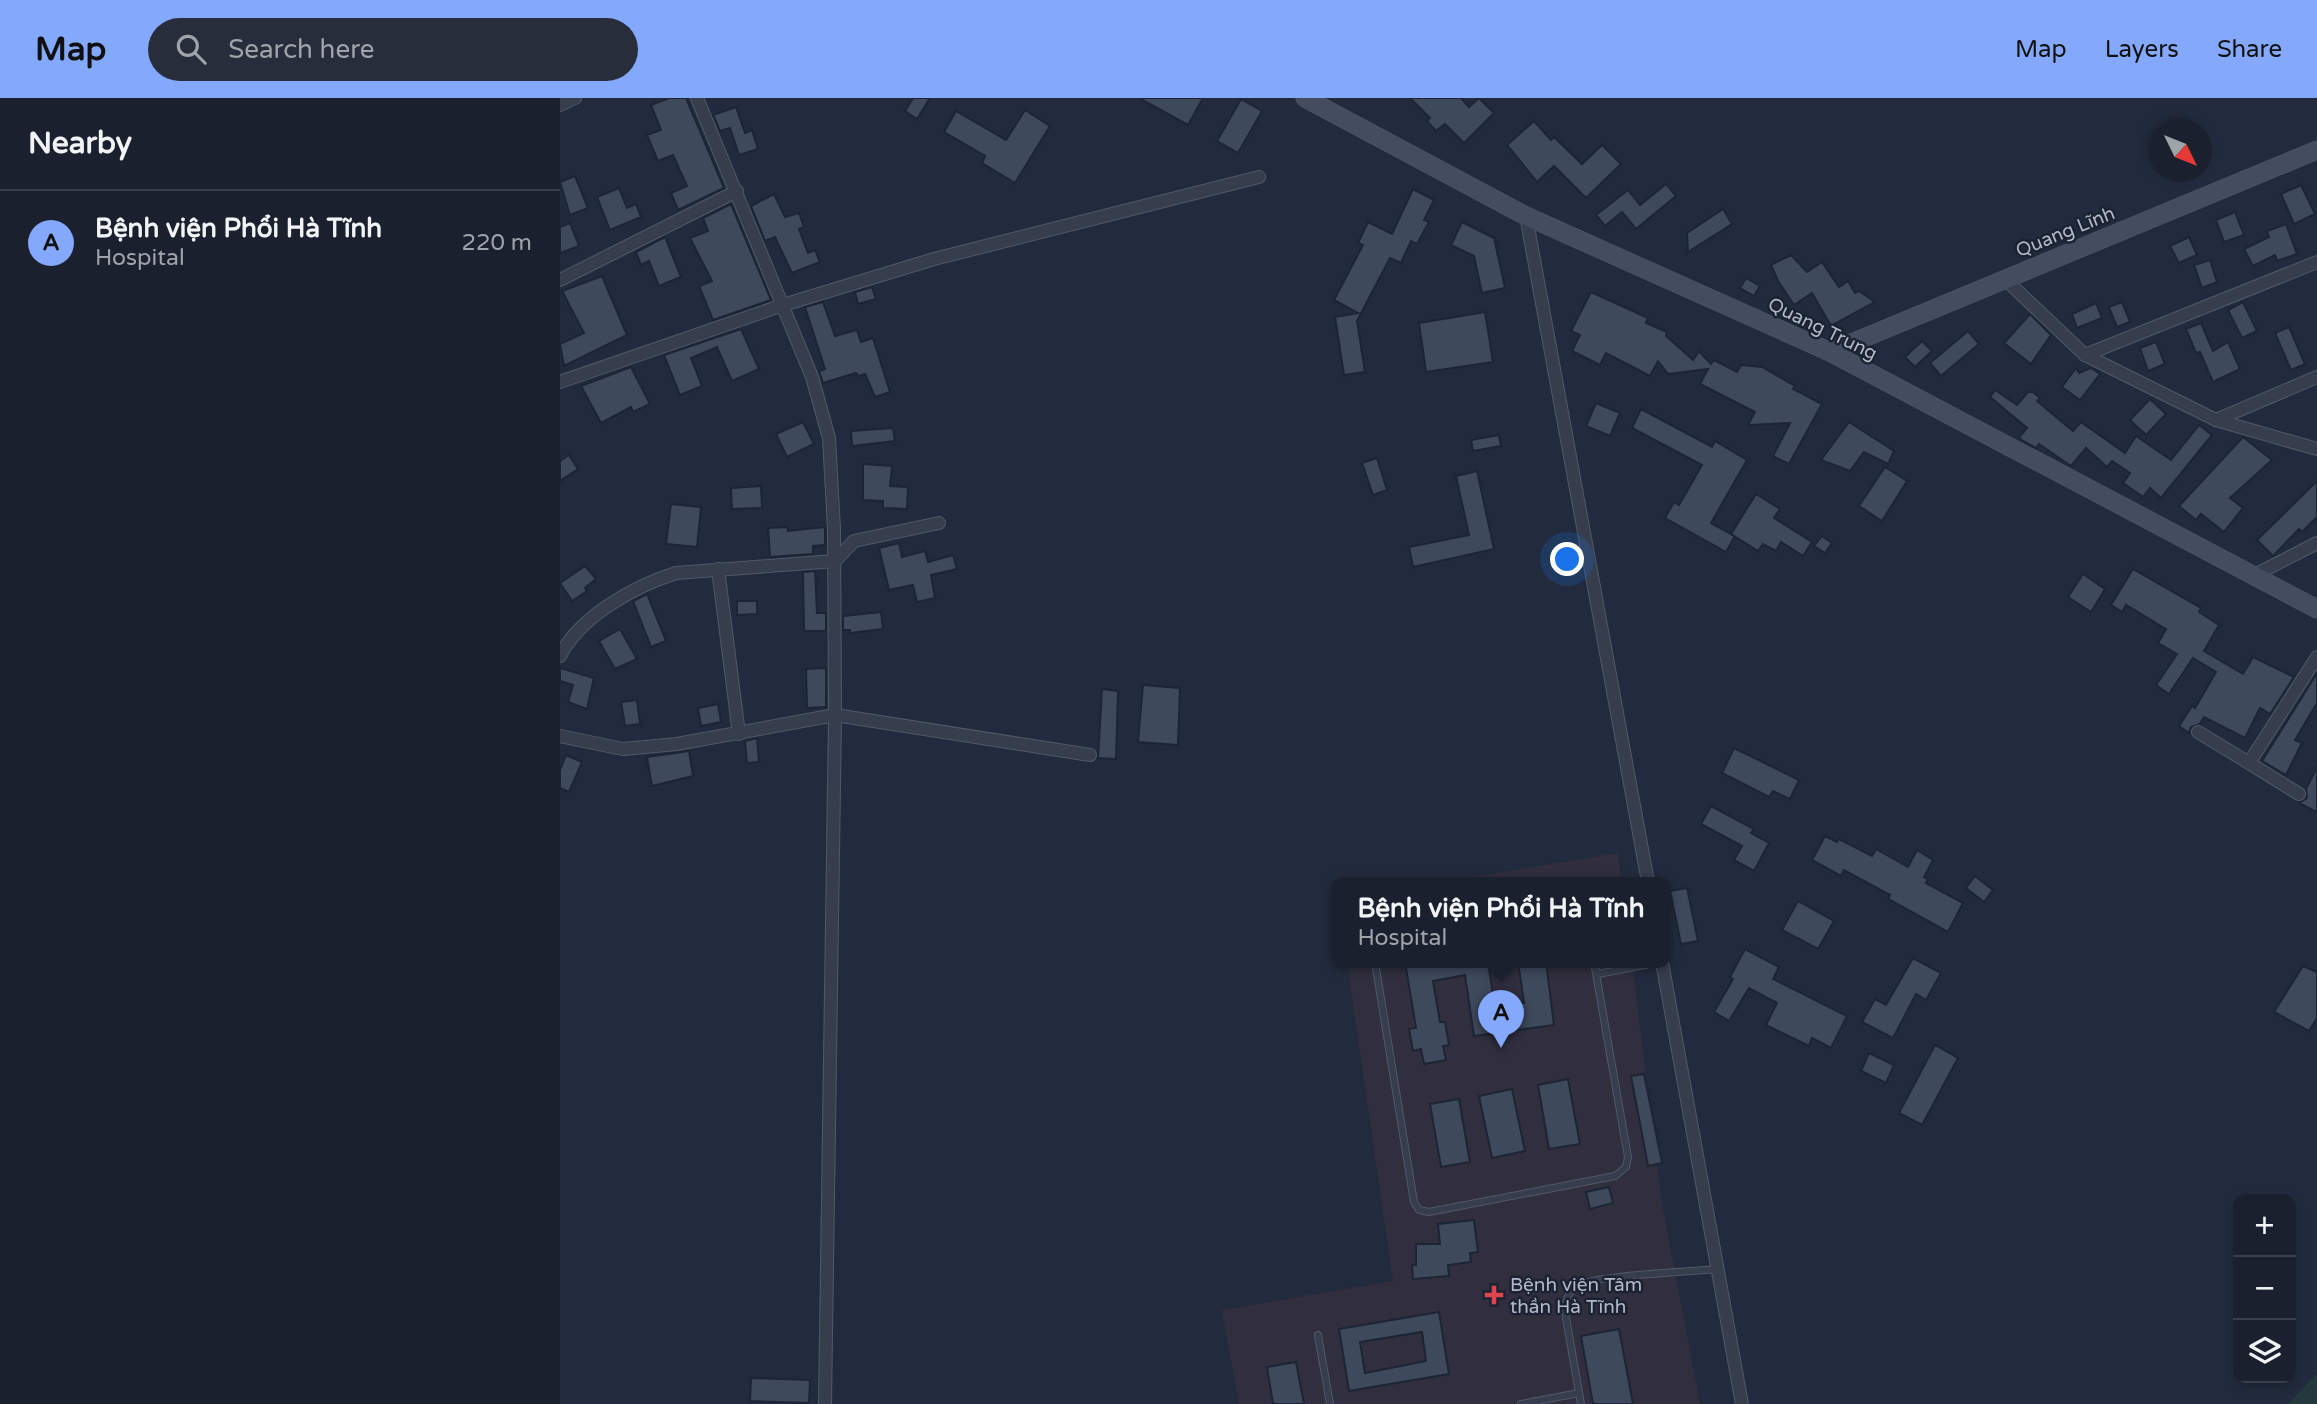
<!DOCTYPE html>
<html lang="en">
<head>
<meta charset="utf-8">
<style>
  body { margin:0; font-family:"Varela Round",sans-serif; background:#272d3a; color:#f1f3f6 }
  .controls { position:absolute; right:21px; bottom:21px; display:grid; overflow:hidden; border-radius:14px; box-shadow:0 4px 10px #0003 }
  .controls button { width:63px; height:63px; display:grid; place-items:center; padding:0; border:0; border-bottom:2px solid #383e4a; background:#1a202e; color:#f1f3f6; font:35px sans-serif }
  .compass { position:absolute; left:1589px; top:21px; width:63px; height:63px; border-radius:50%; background:#1a202e; box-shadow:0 4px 10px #0003; rotate:133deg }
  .you { position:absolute; left:1008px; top:462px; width:24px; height:24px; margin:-18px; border:5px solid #fff; border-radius:50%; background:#1a73e8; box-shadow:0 0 0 10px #1a73e833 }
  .badge { display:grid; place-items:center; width:46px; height:46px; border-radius:50%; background:#84a8fb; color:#111; font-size:23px; font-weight:700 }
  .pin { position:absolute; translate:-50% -58px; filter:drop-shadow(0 2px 4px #0008) }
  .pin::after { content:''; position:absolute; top:37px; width:24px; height:21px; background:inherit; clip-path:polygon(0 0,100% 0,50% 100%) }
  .popup { position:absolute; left:771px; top:779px; width:340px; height:91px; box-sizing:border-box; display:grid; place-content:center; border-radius:14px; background:#1a202e; filter:drop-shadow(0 2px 5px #0005); font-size:23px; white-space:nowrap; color:#9fa3aa }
  .popup b { font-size:26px; color:#f1f3f6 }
  .popup::after { content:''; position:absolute; left:50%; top:100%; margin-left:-14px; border:14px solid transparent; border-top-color:#1a202e }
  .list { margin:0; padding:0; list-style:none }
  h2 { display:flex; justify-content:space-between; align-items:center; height:91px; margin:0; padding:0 28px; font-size:30px }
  h2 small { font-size:23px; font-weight:400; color:#9fa3aa }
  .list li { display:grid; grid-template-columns:46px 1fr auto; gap:21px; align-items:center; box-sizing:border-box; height:105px; padding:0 28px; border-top:2px solid #383e4a }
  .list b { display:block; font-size:26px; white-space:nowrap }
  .list p { margin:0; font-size:23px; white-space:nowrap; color:#9fa3aa }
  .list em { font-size:23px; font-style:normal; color:#9fa3aa }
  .icon { flex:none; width:38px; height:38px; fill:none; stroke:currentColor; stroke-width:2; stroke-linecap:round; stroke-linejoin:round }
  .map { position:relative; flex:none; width:1757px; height:1306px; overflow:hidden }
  header { display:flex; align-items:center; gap:42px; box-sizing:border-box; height:98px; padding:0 35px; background:#84a8fb; color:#111 }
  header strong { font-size:33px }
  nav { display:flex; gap:38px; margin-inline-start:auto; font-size:24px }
  .search { width:490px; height:63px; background:#272d3a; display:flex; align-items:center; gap:18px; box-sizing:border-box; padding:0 24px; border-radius:38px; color:#9fa3aa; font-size:26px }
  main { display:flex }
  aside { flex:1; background:#1a202e }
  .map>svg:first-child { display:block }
</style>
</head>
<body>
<header>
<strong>Map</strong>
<div class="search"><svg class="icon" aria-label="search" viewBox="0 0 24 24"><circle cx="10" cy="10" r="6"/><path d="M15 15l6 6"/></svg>Search here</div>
<nav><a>Map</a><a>Layers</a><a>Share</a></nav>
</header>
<main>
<aside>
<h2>Nearby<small></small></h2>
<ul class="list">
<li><span class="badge">A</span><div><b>Bệnh viện Phổi Hà Tĩnh</b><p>Hospital</p></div><em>220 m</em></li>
</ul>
</aside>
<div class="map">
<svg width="1757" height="1306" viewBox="0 0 1757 1306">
  <rect width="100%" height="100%" fill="#222b3d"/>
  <g fill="#312e3e">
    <polygon points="1058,755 1061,784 882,784"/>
    <polygon points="787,864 1072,864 1101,1100 1140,1306 679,1306 662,1212 833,1183"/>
  </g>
  <polygon fill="#24393e" points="1757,1276 1757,1306 1728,1306"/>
  <g fill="#3e495c" stroke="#1d2534" stroke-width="2" fill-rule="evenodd">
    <polygon points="109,0 126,0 164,90 118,112 111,95 127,88 113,57 98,63 87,37 101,32 91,7"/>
    <polygon points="353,0 370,0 357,21 345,13"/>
    <polygon points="579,0 643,0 628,27"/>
    <polygon points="850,0 901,0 909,9 919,0 934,15 904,45 885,26 876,33 867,23 870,20"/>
    <polygon points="681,1 702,13 678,55 657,43"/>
    <polygon points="176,9 185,35 192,32 198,51 179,57 170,30 160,33 153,17"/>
    <polygon points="465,12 490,28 455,85 422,65 425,58 384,34 396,13 446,42"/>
    <polygon points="974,23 991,42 994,39 1022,66 1042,47 1061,66 1026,100 994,68 977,84 947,47"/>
    <polygon points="15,78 28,110 10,117 0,84"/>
    <polygon points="1106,86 1116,98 1076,131 1062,114 1045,128 1036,117 1068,92 1080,107"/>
    <polygon points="1741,87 1755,116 1734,126 1721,96"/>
    <polygon points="59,90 67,110 76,106 81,119 50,132 37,99"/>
    <polygon points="853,91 874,102 864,122 869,124 857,146 851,143 841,165 830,160 797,223 805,274 784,277 775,219 798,215 774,202 803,147 798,145 808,124 832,136"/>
    <polygon points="214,96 225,119 239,115 244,129 239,131 248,155 255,152 260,164 232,175 215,139 205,143 191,108"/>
    <polygon points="171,106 211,202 153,222 139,188 152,183 130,140 148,133 143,120"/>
    <polygon points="1163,111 1172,126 1128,154 1127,135"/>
    <polygon points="1675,114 1684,137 1664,144 1656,122"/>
    <polygon points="902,124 934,140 945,190 922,195 914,158 891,147"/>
    <polygon points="10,125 19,148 0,155 0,129"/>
    <polygon points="1726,126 1737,156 1717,163 1715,157 1693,168 1684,151 1709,139 1707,133"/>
    <polygon points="105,139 121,179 99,188 89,163 81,167 76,154"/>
    <polygon points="1629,139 1637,157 1619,165 1610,148"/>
    <polygon points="1231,157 1247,174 1262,164 1279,189 1288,183 1295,195 1299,193 1315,204 1271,228 1252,195 1234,207 1218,183 1211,167"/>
    <polygon points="1650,162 1657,184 1642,190 1634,167"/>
    <polygon points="42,178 67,237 4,268 0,246 24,235 2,193"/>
    <polygon points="1186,180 1200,188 1194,198 1180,190"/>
    <polygon points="312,189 316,201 298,206 295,194"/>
    <polygon points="1031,194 1088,220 1086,225 1107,234 1106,238 1133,262 1139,253 1151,266 1154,262 1177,274 1181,267 1202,269 1235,288 1233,291 1262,306 1229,366 1213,358 1230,325 1188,327 1195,314 1140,286 1148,271 1108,276 1098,263 1090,278 1046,255 1040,267 1012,253 1020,237 1011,233"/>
    <polygon points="263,204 275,238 297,232 301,244 313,240 330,294 315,299 305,276 298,278 296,275 263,285 259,273 265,271 245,209"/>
    <polygon points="1562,204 1570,224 1557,229 1549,209"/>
    <polygon points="1683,204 1697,233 1682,240 1668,212"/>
    <polygon points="1536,205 1542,220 1517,230 1512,216"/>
    <polygon points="925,214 933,264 866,274 859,225"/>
    <polygon points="1470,216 1491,237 1471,266 1444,245"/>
    <polygon points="1641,225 1653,253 1668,244 1680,271 1653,284 1640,254 1636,255 1626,231"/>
    <polygon points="1729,229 1745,266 1731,272 1715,235"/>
    <polygon points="181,231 199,271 172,283 157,249 131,260 142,288 120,297 104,257"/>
    <polygon points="1408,233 1419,246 1381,278 1370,265"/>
    <polygon points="1362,243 1372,253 1355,269 1345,259"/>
    <polygon points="1596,244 1605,266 1588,273 1580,250"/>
    <polygon points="71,269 90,306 73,314 71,309 41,325 21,288"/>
    <polygon points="1516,270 1519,275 1531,270 1540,276 1520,302 1502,289"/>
    <polygon points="1435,292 1457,307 1468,294 1473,294 1480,300 1477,303 1513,333 1521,324 1565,355 1576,338 1611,362 1639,327 1652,337 1601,400 1590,390 1583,399 1563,385 1570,375 1552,363 1547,369 1526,350 1511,368 1479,346 1476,350 1463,343 1459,340 1467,330 1430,299"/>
    <polygon points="1590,301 1606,316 1586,337 1570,322"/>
    <polygon points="1036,305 1060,315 1050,338 1026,328"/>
    <polygon points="1081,311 1152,349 1155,343 1187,362 1151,425 1175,438 1166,454 1105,420 1114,404 1119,407 1142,367 1072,330"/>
    <polygon points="243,324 254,346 227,359 216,336"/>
    <polygon points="1289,324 1334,353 1328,366 1304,354 1290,373 1261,362"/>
    <polygon points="333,330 335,343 292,348 291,333"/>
    <polygon points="939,337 941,348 913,353 911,342"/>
    <polygon points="1683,339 1712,362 1670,400 1683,410 1664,434 1641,416 1636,422 1619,408"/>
    <polygon points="9,357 18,371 0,383 0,363"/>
    <polygon points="817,360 827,392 813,397 802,365"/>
    <polygon points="303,366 332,368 330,388 348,389 347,411 323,410 323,403 303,402"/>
    <polygon points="1325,369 1347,383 1322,423 1299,408"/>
    <polygon points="917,373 934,451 853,469 849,449 909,437 896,378"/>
    <polygon points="1757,383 1757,419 1742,434 1739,431 1713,458 1697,442"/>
    <polygon points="201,388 202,410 172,411 171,390"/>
    <polygon points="1196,396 1220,411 1214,420 1252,444 1243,458 1221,444 1216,453 1203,446 1198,453 1171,436"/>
    <polygon points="111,406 141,409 137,449 106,446"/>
    <polygon points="227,429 228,433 265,429 265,447 253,448 253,456 210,459 208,430"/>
    <polygon points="1262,438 1272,445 1265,455 1254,448"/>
    <polygon points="339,445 342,459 365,453 368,464 393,457 397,471 371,477 375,500 357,504 353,487 329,492 319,450"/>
    <polygon points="25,468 36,481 25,490 27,493 12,503 0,485"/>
    <polygon points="1573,471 1641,510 1639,514 1659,527 1644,553 1683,576 1693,559 1734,579 1710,616 1700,610 1685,640 1644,619 1640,626 1631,629 1629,635 1619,628 1632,608 1635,610 1656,574 1633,560 1609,596 1596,587 1617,556 1598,545 1606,531 1566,507 1562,514 1551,507"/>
    <polygon points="255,473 257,515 266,515 266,533 244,533 243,474"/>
    <polygon points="1523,476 1545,491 1531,514 1508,499"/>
    <polygon points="87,496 106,543 91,549 73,503"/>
    <polygon points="177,503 197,503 197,516 177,517"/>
    <polygon points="321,514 323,531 290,535 290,532 283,532 283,518"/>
    <polygon points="60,531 77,561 55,571 39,543"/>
    <polygon points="0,570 34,580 27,611 8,604 13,587 0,583"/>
    <polygon points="266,570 266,609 247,610 246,571"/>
    <polygon points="1757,575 1757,605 1735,642 1742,645 1726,677 1702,663"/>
    <polygon points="583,587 620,590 618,647 578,644"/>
    <polygon points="542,591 558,593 556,661 538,660"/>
    <polygon points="77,602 80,626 65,628 61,604"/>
    <polygon points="158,606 161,624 141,628 138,610"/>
    <polygon points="197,640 199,664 187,665 185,643"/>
    <polygon points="1174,650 1239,682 1230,701 1213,693 1209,699 1162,675"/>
    <polygon points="129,653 133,678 92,688 87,659"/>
    <polygon points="6,657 22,664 9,694 0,690 0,672"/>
    <polygon points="1757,669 1757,714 1739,705 1747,700 1746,691"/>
    <polygon points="1151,708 1194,731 1191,735 1209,745 1194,773 1174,762 1182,748 1141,726"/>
    <polygon points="1265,738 1277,744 1279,741 1312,758 1316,751 1348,769 1357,752 1373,762 1364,779 1368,781 1366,785 1403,805 1388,834 1328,801 1330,797 1284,772 1281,778 1252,762"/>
    <polygon points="1415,778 1433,792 1424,804 1406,790"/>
    <polygon points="1127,790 1138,843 1121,846 1110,793"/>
    <polygon points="1238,803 1274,823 1258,851 1222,832"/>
    <polygon points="1185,851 1219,869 1213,881 1287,918 1271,950 1252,940 1249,948 1206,927 1217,905 1189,890 1169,923 1154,914 1173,881 1170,879"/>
    <polygon points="1353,860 1381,875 1366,902 1356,896 1333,940 1302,924 1315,901 1326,907"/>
    <polygon points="845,864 928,864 935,910 964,905 958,864 986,864 994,927 914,938 905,877 873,883 880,924 885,924 889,947 883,948 886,962 864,966 861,951 853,953 849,931 856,930"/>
    <polygon points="1743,868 1757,874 1757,920 1749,933 1714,914"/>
    <polygon points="1375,947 1398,960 1362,1027 1339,1015"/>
    <polygon points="1309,955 1334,967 1326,985 1301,973"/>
    <polygon points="1084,976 1102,1065 1088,1068 1071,978"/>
    <polygon points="1008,981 1020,1046 989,1051 978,987"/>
    <polygon points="952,991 965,1053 932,1060 919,998"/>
    <polygon points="899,1001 910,1064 881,1069 870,1006"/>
    <polygon points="1049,1089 1053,1105 1030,1111 1026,1094"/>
    <polygon points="914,1122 918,1154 910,1155 911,1164 888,1167 889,1178 853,1181 852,1167 856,1167 856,1146 880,1146 878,1126"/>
    <path d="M879 1214 889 1276 789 1293 779 1231ZM862 1234 866 1263 805 1275 800 1244Z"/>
    <polygon points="1059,1231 1073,1306 1033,1306 1021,1238"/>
    <polygon points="736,1264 744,1306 713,1306 707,1269"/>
    <polygon points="191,1280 250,1282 249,1305 190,1303"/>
  </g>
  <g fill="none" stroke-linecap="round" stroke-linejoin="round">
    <g stroke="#515968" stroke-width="8">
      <g id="lane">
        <polyline points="815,864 854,1104 859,1112 869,1114 1055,1078 1066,1069 1068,1059 1034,864"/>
        <polyline points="1038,876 1100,864"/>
        <polyline points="758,1237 770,1306"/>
        <polyline points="961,1306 1019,1295"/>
        <path d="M1021 1306 1005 1214C1005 1204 1007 1196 1015 1189 1030 1177 1131 1174 1156 1171"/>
      </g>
    </g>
    <g stroke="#515968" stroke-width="14">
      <g id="street">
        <polyline points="137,0 252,279 269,340 274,431 275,617 265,1306"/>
        <polyline points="0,7 15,0"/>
        <polyline points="966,118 1088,784"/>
        <polyline points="1445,181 1525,257 1656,322 1757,351"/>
        <polyline points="0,182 177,93"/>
        <polyline points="1525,257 1757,164"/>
        <polyline points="0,284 223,207 374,161 699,79"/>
        <polyline points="1656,322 1757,279"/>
        <polyline points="158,471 179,636"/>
        <polyline points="1693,478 1757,445"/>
        <path d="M0 558C20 518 75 488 116 475L275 463 294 443 379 425"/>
        <polyline points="1638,634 1689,665 1757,559"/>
        <polyline points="0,638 63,651 117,646 275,617 530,657"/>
        <polyline points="1689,665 1739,696"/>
        <polyline points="1102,864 1182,1306"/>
      </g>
    </g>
    <g stroke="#515968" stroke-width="19">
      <g id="secondary">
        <polyline points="745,0 966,118 1270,254 1757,511"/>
        <polyline points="1270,254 1757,52"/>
      </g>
    </g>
    <use href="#lane" stroke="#363e4d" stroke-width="6"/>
    <use href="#street" stroke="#363e4d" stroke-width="12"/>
    <use href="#secondary" stroke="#444c60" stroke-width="18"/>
  </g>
  <path fill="#e0444e" stroke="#1b2332" stroke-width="2.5" d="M930.5 1186.5h7v7h7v7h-7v7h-7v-7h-7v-7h7z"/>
  <g text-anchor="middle" stroke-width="5" stroke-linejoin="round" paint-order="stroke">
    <g font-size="19" fill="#b2b9c8" stroke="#1b2332">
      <text transform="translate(1505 133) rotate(-22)" y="7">Quang Lĩnh</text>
      <text transform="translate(1263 230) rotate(26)" y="7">Quang Trung</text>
    </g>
    <g font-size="19" fill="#b2b9c8" stroke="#1b2332" text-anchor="start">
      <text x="950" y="1193">Bệnh viện Tâm<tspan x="950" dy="22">thần Hà Tĩnh</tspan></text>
    </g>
  </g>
</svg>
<div class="controls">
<button>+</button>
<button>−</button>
<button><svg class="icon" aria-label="layers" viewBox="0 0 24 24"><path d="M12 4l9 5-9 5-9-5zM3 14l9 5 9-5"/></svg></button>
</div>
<svg class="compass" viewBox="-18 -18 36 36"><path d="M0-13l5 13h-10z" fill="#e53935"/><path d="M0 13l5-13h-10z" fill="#9fa3aa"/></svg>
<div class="you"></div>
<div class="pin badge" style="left:941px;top:950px">A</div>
<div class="popup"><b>Bệnh viện Phổi Hà Tĩnh</b>Hospital</div>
</div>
</main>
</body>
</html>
